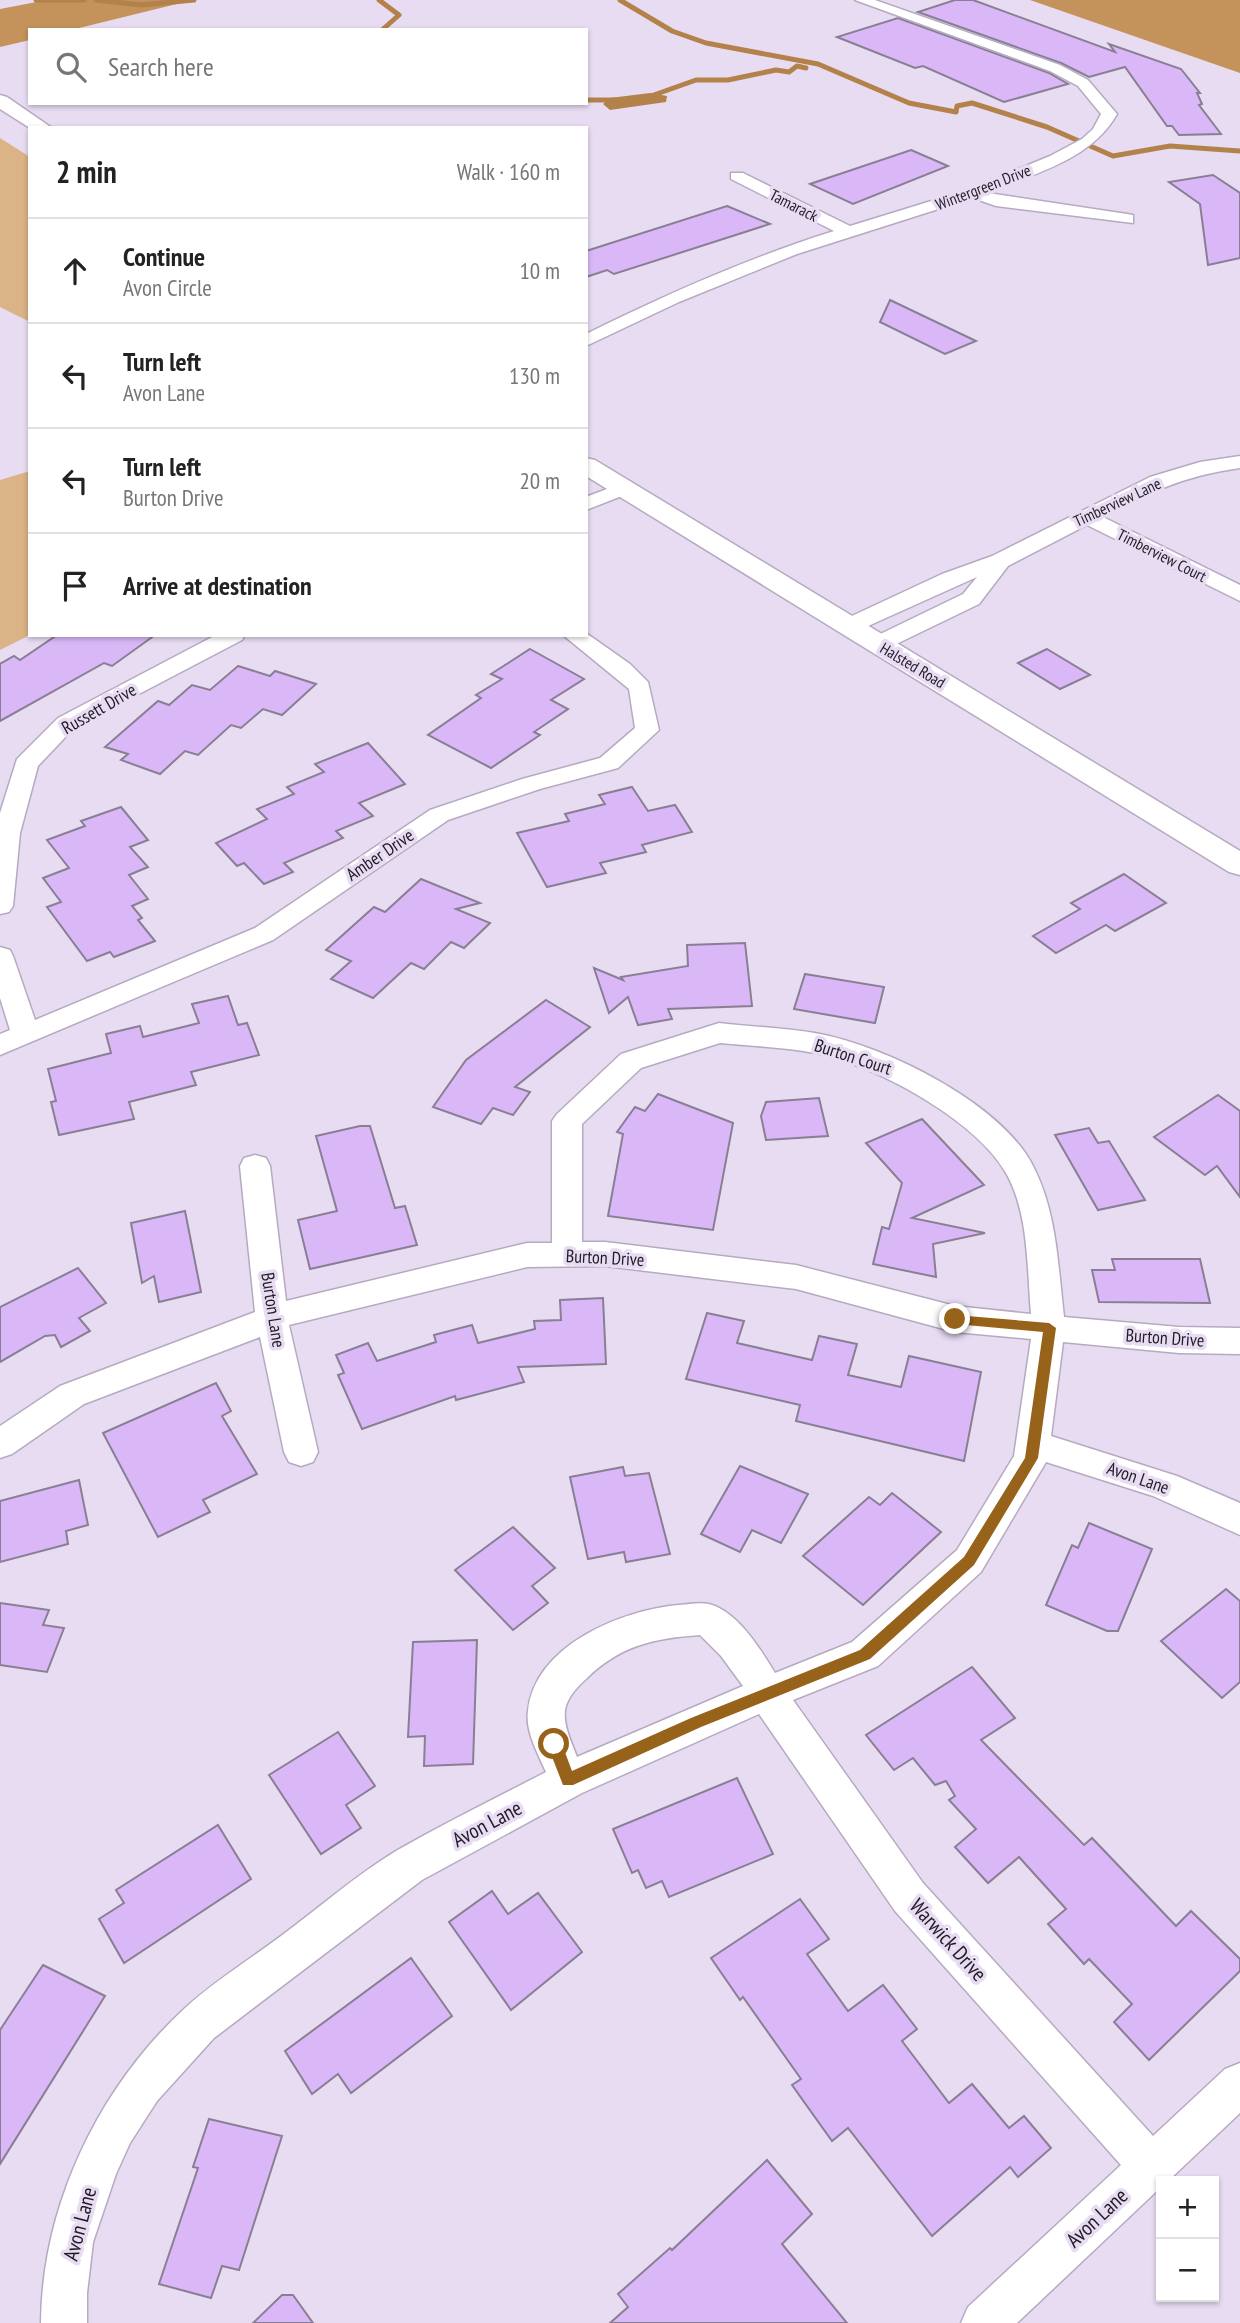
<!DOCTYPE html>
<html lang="en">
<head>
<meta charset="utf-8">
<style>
  body { margin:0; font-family:"PT Sans Narrow",sans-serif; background:#f6f6f6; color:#222 }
  .controls { position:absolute; right:21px; bottom:21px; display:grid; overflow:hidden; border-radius:0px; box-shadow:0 2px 5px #0004 }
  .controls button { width:63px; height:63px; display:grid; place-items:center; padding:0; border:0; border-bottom:2px solid #e0e0e0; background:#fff; color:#222; font:35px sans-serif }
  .stop { position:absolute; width:21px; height:21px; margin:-16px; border:5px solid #976219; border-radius:50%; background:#fff }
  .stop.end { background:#976219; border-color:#fff; box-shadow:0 2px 7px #0008 }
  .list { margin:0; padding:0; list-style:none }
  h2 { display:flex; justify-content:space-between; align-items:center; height:91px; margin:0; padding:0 28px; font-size:30px }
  h2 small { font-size:23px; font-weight:400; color:#767676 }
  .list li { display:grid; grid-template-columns:46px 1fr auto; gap:21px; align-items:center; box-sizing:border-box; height:105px; padding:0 28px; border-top:2px solid #e0e0e0 }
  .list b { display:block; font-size:26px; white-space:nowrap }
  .list p { margin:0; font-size:23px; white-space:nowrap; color:#767676 }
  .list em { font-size:23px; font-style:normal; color:#767676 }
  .icon { flex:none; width:38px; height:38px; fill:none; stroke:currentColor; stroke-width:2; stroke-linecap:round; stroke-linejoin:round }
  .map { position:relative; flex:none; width:1240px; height:2323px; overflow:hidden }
  .search { position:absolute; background:#fff; box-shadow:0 2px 5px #0004; left:28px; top:28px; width:560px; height:77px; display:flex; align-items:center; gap:18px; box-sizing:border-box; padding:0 24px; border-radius:0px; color:#767676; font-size:26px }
  .panel { position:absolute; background:#fff; box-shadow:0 2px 5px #0004; left:28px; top:126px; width:560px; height:511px; border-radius:0px }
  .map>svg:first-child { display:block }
</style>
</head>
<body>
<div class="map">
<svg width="1240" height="2323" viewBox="0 0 1240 2323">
  <rect width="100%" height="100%" fill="#e8dcf3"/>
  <g fill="#dab387">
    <polygon points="0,138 30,157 30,322 0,307"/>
    <polygon points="30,471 30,635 0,650 0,480"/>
  </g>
  <g fill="#c4935b">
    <polygon points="47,0 193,0 71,30 30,30 30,40 0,47 0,9"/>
    <polygon points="1030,0 1240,0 1240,73"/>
  </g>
  <polygon fill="#b2824a" points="650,93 667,96 666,102 610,110 603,104 610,98"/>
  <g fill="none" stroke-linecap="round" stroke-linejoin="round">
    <g stroke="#b2824a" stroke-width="5">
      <polyline points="36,0 84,0"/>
      <polyline points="96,0 141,5 194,0"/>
      <polyline points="379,0 399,15 382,30"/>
      <polyline points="620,0 672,31 706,43 818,64 909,103 956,112 957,106 972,103 1047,127 1113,156 1170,146 1240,151"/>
      <polyline points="651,96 696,80 728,80 776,70 789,72 797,66 806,68"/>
      <polyline points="586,100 618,100"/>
    </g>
  </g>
  <g fill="#dab8f8" stroke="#897f94" stroke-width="2">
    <polygon points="955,0 973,0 1115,52 1109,44 1181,69 1200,93 1197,93 1202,104 1199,105 1221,134 1179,135 1172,126 1167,126 1125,67 1089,77 1061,63 918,12"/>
    <polygon points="898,18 1049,73 1068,84 1004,102 923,66 915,68 837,37"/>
    <polygon points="911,150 948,166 853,204 810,184"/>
    <polygon points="1213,175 1240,193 1240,258 1208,265 1200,204 1169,182"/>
    <polygon points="727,206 770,224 614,274 607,270 586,277 586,251"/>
    <polygon points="890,300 976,341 945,354 880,322"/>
    <polygon points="57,635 155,635 112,666 104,663 0,721 0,664 14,656 20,660"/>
    <polygon points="530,649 584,679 551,700 568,709 534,732 540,735 491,768 428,735 481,698 476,695 502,679 491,674"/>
    <polygon points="1047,649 1090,675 1060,689 1018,663"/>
    <polygon points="238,666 270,676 275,671 316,684 282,715 263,709 241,728 231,725 198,755 185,751 160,774 121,760 128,754 105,747 158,701 169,705 192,685 210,690"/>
    <polygon points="368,743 405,784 359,803 373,816 336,831 343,838 284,863 293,872 264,884 244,863 237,866 216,843 267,819 257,809 294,794 287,787 324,772 315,764"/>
    <polygon points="632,787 648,811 675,805 692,832 642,845 646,852 600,863 606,873 547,887 517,833 569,821 565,814 605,804 599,795"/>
    <polygon points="121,807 148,840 130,847 148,867 129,875 148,899 132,906 142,918 138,920 155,941 114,957 110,952 87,961 47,907 61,902 43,878 69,868 47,840 85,826 81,821"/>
    <polygon points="1124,874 1166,903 1115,931 1106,925 1056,953 1033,936 1080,909 1071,903"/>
    <polygon points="421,879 480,903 456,909 490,923 464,948 451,942 424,969 411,963 373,998 331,979 351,961 326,950 374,907 385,912"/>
    <polygon points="745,943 752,1006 668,1009 672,1019 638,1025 628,997 609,1013 594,968 623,980 621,977 688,966 687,945"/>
    <polygon points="805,974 884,987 875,1023 794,1009"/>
    <polygon points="228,996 238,1025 247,1023 259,1055 191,1072 196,1085 129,1102 134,1119 59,1135 51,1102 56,1101 48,1069 111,1053 106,1034 140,1026 143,1037 199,1023 192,1004"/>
    <polygon points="546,1000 590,1027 515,1087 530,1092 513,1115 493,1108 481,1124 433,1107 466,1060"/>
    <polygon points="658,1094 733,1123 713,1230 608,1216 623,1134 617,1132 635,1107 645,1111"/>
    <polygon points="1218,1095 1240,1111 1240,1197 1217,1166 1205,1175 1154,1137"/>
    <polygon points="819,1098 828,1136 766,1140 761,1116 766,1102"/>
    <polygon points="922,1119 984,1185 912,1218 985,1233 933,1244 936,1277 873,1264 882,1227 889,1229 902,1183 866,1143"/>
    <polygon points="360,1126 370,1126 395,1208 405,1206 417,1245 310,1269 298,1220 337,1211 316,1136"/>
    <polygon points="1089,1128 1098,1143 1109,1141 1145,1200 1098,1210 1055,1135"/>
    <polygon points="185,1211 201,1292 159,1302 154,1276 142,1283 131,1223"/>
    <polygon points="1112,1259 1200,1259 1210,1303 1099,1302 1092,1270 1115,1270"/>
    <polygon points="78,1268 106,1303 79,1318 90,1331 61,1347 55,1335 45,1336 0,1362 0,1307"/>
    <polygon points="603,1298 606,1364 518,1367 524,1382 456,1400 455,1396 362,1429 338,1375 344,1373 336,1355 368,1343 377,1361 436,1342 434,1335 472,1325 478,1343 535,1329 534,1321 561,1320 560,1300"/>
    <polygon points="707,1313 744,1321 737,1343 812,1360 819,1336 857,1344 848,1375 901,1387 909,1356 981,1372 964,1461 796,1421 800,1405 686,1379"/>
    <polygon points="216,1383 231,1411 222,1416 257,1474 203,1500 210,1512 158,1537 103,1433"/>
    <polygon points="740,1466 808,1494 781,1543 752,1530 740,1552 701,1534"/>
    <polygon points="623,1467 625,1476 649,1473 670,1554 626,1562 624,1552 588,1559 570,1477"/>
    <polygon points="79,1480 88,1525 66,1531 68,1544 0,1562 0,1501"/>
    <polygon points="892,1493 941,1532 863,1605 803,1556 869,1497 880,1505"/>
    <polygon points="1089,1523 1152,1549 1118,1631 1107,1631 1046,1605 1072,1545 1078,1548"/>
    <polygon points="513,1527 555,1568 532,1586 548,1603 513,1630 455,1570"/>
    <polygon points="1226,1589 1240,1601 1240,1682 1222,1698 1161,1641"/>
    <polygon points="0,1603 49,1610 43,1625 64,1628 47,1672 0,1665"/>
    <polygon points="477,1640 473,1764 424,1766 425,1736 408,1737 413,1642"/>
    <polygon points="972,1667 1015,1718 981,1740 1084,1845 1092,1838 1176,1926 1191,1911 1240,1959 1240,1971 1149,2060 1114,2022 1132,2004 1089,1959 1084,1964 1048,1924 1066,1909 1019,1857 988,1883 955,1847 976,1829 949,1800 955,1796 946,1781 935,1785 913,1758 894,1770 866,1735"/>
    <polygon points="338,1732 375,1786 346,1805 361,1828 321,1854 269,1775"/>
    <polygon points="737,1778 773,1854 669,1897 662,1881 646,1888 638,1870 632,1873 613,1829"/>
    <polygon points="218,1825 251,1879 124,1963 99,1919 124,1903 116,1890"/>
    <polygon points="492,1891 508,1914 538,1893 582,1952 511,2010 449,1922"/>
    <polygon points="800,1899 829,1939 807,1954 848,2011 883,1985 917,2029 902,2041 949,2103 972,2084 1009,2128 1024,2116 1051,2148 1018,2177 1010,2167 932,2236 848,2128 832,2141 792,2085 801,2079 743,1997 740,2000 711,1958"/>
    <polygon points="411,1958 452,2016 351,2093 338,2074 312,2094 285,2051"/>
    <polygon points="43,1965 105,1996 0,2164 0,2030"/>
    <polygon points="209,2119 282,2136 239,2270 222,2266 211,2298 159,2284 198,2168 193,2167"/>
    <polygon points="767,2160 812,2214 782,2244 847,2323 610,2323 628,2307 618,2294 670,2248 672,2250"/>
    <polygon points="282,2295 293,2295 313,2323 253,2323"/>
  </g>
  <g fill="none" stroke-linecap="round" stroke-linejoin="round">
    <g stroke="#b5aac0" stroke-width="3">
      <g id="minor">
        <path d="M855 0H875L1060 65 1088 80 1117 114C1091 160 1035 173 988 193L1127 214 1133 215V223L996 206 973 198 797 254 679 302 586 346V334C667 294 748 258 834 231L731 179V173H743L850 226 967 190 1050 156 1082 139 1093 129 1101 114 1078 86 1050 71Z"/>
        <path d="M1240 456V468C1184 476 1152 491 1103 517L1240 585V601L1087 525 1008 566 979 604 886 649 878 651 867 644 870 639 963 594 977 577 857 631H841L838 626 841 621 942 574 992 556 1150 477 1200 462Z"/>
        <polygon points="625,482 632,484 635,488 632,492 586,510 586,497"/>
        <polygon points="586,633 630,664 648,682 659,730 618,768 540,789 448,820 273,940 0,1055 0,1034 10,1030 0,998 0,947 10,950 13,956 35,1020 255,928 430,810 522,779 600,758 635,728 629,689 563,635"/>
        <polygon points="216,635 245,635 242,640 74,728 38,766 20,833 13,906 9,912 0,914 0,813 17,759 58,718"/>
        <path d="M719 1023C752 1027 787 1028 820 1034 887 1047 1001 1103 1033 1166 1057 1212 1058 1266 1064 1317L1179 1327 1240 1328V1354L1179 1353 1063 1342 1051 1436 1177 1476 1240 1503V1535L1153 1496 1046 1462 981 1572 878 1666 793 1700 923 1883 1153 2136 1225 2069 1240 2063V2113L1168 2181H1161V2187L1017 2323H961L968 2307 1121 2165 895 1911 759 1714 582 1793 422 1880 214 2038 157 2101 130 2143 116 2174 93 2242 87 2293V2323H41C42 2206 98 2089 184 2009 213 1982 249 1960 281 1936 319 1908 356 1875 396 1851 445 1823 496 1798 546 1772 538 1754 525 1731 528 1711 535 1645 622 1610 679 1605 691 1604 704 1601 715 1606 741 1617 761 1650 775 1673L852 1642 957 1550 1014 1456 1031 1339 955 1332 796 1289 605 1266 527 1267 289 1325 318 1452 313 1462 301 1466 289 1462 284 1452 260 1337 84 1404 12 1454 0 1458V1426L60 1386 255 1312 240 1166 244 1158 255 1155 266 1158 270 1166 286 1301 527 1243H552V1121L557 1114 621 1054ZM720 1043C751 1046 784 1047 815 1053 875 1065 975 1119 1006 1173 1029 1213 1027 1268 1031 1314L955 1306 796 1265 605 1242H582V1124L641 1068ZM700 1635 721 1656 743 1686 577 1757C572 1743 563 1726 565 1710 567 1698 577 1687 586 1679 619 1646 654 1638 700 1635Z"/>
      </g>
    </g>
    <g stroke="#b5aac0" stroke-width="3">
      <g id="tertiary">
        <polygon points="0,95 7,97 52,128 30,128 0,109"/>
        <polygon points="586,458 595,460 1240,851 1240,875 1229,872 586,476"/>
      </g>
    </g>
    <use href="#minor" fill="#fff" fill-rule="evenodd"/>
    <use href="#tertiary" fill="#fff" fill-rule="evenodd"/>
  </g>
  <polygon fill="#976219" points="955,1315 1049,1323 1056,1328 1038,1458 974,1565 870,1659 701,1727 573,1785 563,1785 547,1744 549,1739 560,1739 572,1771 691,1718 860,1650 964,1557 1025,1458 1043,1332 955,1324 949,1319"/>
  <g text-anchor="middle" stroke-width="7" stroke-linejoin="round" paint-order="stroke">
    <g font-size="16" fill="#201c24" stroke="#e8dcf3">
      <text transform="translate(983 187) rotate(-21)" y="6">Wintergreen Drive</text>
      <text transform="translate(794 205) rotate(27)" y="6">Tamarack</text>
      <text transform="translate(1117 502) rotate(-25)" y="6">Timberview Lane</text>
      <text transform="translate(1162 555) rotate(27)" y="6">Timberview Court</text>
      <text transform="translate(913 665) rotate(31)" y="6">Halsted Road</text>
    </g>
    <g font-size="18" fill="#201c24" stroke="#e8dcf3">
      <text transform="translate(99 709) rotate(-30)" y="6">Russett Drive</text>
      <text transform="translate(380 855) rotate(-34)" y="6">Amber Drive</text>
      <text transform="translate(853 1057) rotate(18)" y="6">Burton Court</text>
      <text transform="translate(605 1258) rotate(3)" y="6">Burton Drive</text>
      <text transform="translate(273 1310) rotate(81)" y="6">Burton Lane</text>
      <text transform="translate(1165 1338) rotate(4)" y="6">Burton Drive</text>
      <text transform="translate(1138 1478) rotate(19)" y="6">Avon Lane</text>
    </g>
    <g font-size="21" fill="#201c24" stroke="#e8dcf3">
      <text transform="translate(487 1824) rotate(-28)" y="7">Avon Lane</text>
      <text transform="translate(948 1940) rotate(48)" y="7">Warwick Drive</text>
      <text transform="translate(1097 2218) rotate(-43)" y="7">Avon Lane</text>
      <text transform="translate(80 2224) rotate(-75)" y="7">Avon Lane</text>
    </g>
  </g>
</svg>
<div class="controls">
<button>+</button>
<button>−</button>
</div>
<div class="stop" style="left:554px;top:1744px"></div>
<div class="stop end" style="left:955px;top:1319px"></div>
<div class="search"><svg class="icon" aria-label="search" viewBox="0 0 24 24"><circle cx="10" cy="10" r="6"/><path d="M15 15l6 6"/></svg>Search here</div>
<section class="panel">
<h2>2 min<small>Walk · 160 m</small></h2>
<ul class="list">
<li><svg class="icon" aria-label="ahead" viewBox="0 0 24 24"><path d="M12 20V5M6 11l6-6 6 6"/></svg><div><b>Continue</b><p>Avon Circle</p></div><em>10 m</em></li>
<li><svg class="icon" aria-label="left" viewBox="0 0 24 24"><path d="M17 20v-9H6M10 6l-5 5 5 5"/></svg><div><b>Turn left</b><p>Avon Lane</p></div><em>130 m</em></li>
<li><svg class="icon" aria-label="left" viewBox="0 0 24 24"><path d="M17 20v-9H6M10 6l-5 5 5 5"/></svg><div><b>Turn left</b><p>Burton Drive</p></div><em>20 m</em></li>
<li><svg class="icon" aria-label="arrive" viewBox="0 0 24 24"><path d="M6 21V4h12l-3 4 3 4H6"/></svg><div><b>Arrive at destination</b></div></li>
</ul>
</section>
</div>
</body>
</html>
